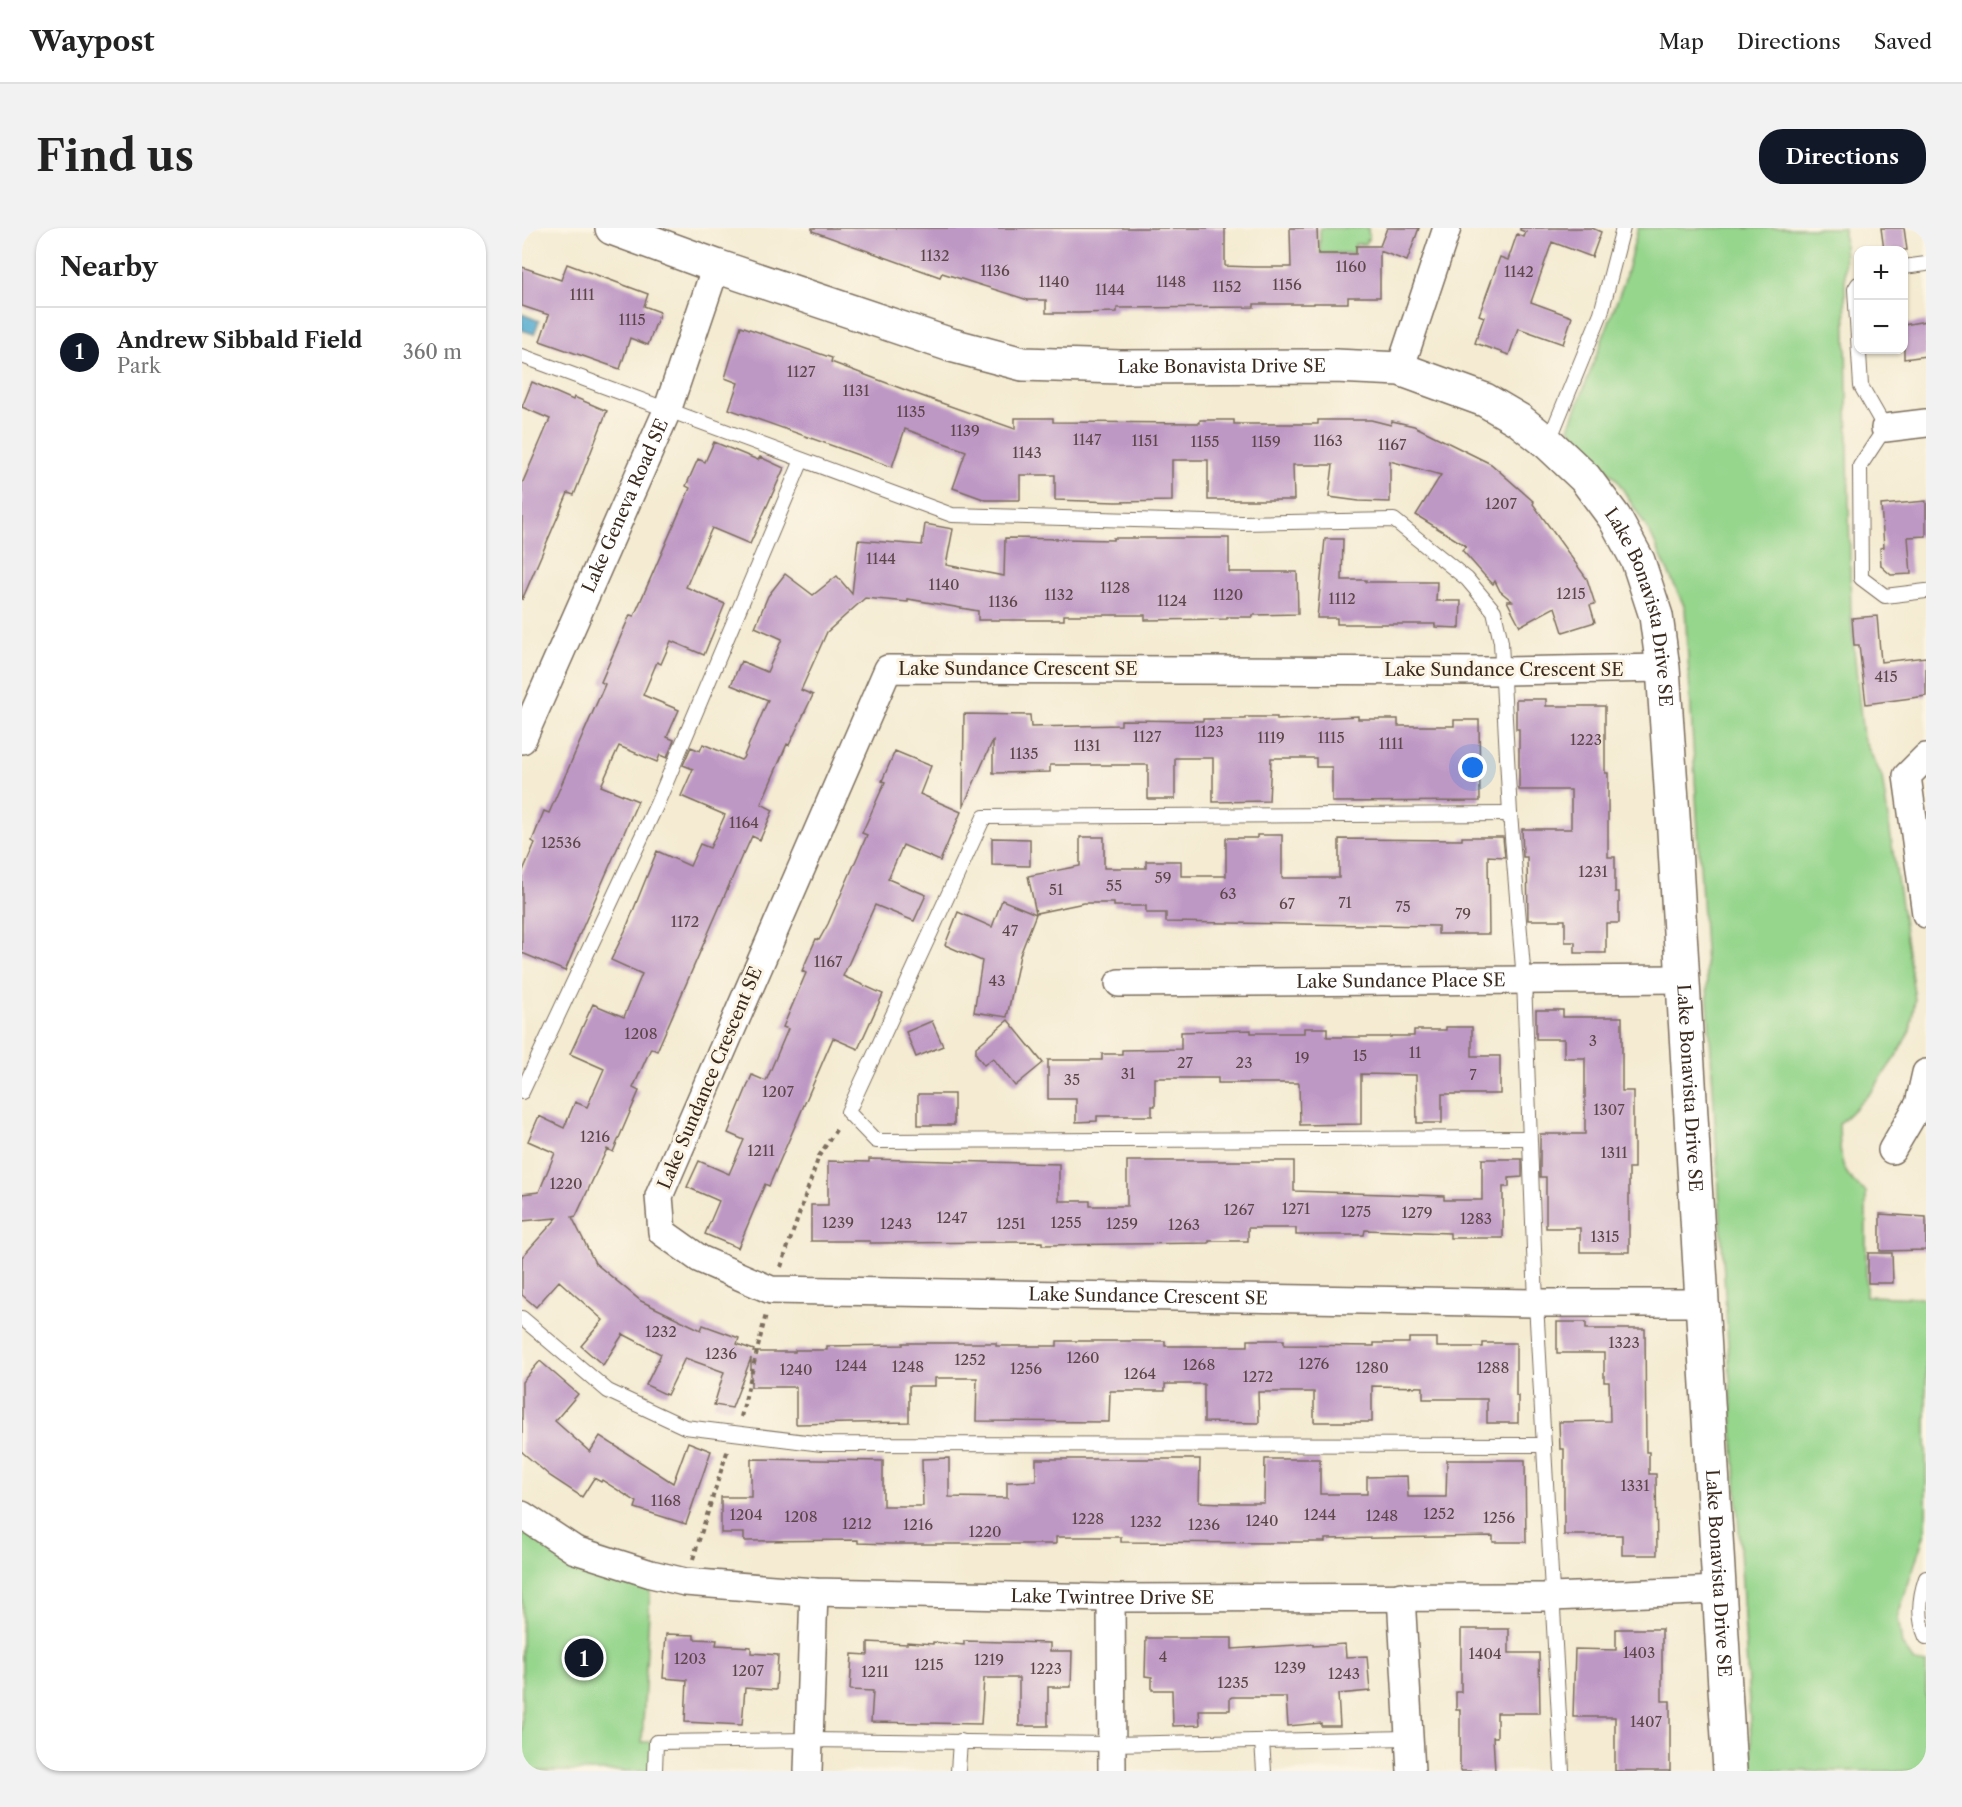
<!DOCTYPE html>
<html lang="en">
<head>
<meta charset="utf-8">
<style>
  body { margin:0; font-family:"Libre Caslon Text",serif; background:#f2f2f2; color:#222 }
  .controls { position:absolute; right:18px; top:18px; display:grid; overflow:hidden; border-radius:12px; box-shadow:0 2px 4px #0004 }
  .controls button { width:54px; height:54px; display:grid; place-items:center; padding:0; border:0; border-bottom:2px solid #e0e0e0; background:#fff; color:#222; font:30px sans-serif }
  .you { position:absolute; left:951px; top:540px; width:21px; height:21px; margin:-15px; border:4px solid #fff; border-radius:50%; background:#1a73e8; box-shadow:0 0 0 9px #1a73e833 }
  .badge { display:grid; place-items:center; width:39px; height:39px; border-radius:50%; background:#111827; color:#fff; font-size:20px; font-weight:700 }
  .pin { position:absolute; translate:-50% -50%; border:3px solid #fff; box-shadow:0 2px 6px #0006 }
  .list { margin:0; padding:0; list-style:none }
  h2 { display:flex; justify-content:space-between; align-items:center; height:78px; margin:0; padding:0 24px; font-size:26px }
  h2 small { font-size:20px; font-weight:400; color:#767676 }
  .list li { display:grid; grid-template-columns:39px 1fr auto; gap:18px; align-items:center; box-sizing:border-box; height:90px; padding:0 24px; border-top:2px solid #e0e0e0 }
  .list b { display:block; font-size:22px; white-space:nowrap }
  .list p { margin:0; font-size:20px; white-space:nowrap; color:#767676 }
  .list em { font-size:20px; font-style:normal; color:#767676 }
  .map { position:relative; flex:none; width:1404px; height:1543px; overflow:hidden; border-radius:24px }
  header { display:flex; align-items:center; gap:36px; box-sizing:border-box; height:84px; padding:0 30px; background:#fff; border-bottom:2px solid #e0e0e0 }
  header strong { font-size:28px }
  nav { display:flex; gap:33px; margin-inline-start:auto; font-size:21px }
  .intro { display:flex; align-items:center; justify-content:space-between; box-sizing:border-box; height:144px; padding:0 36px }
  h1 { margin:0; font-size:42px }
  .button { padding:15px 27px; border-radius:24px; background:#111827; color:#fff; font-size:21px; font-weight:700 }
  main { display:flex; gap:36px; padding:0 36px }
  aside { flex:1; background:#fff; border-radius:24px; box-shadow:0 2px 4px #0004 }
  .map>svg:first-child { display:block }
</style>
</head>
<body>
<header>
<strong>Waypost</strong>
<nav><a>Map</a><a>Directions</a><a>Saved</a></nav>
</header>
<div class="intro"><h1>Find us</h1><a class="button">Directions</a></div>
<main>
<aside>
<h2>Nearby<small></small></h2>
<ul class="list">
<li><span class="badge">1</span><div><b>Andrew Sibbald Field</b><p>Park</p></div><em>360 m</em></li>
</ul>
</aside>
<div class="map">
<svg width="1404" height="1543" viewBox="0 0 1404 1543">
  <rect width="100%" height="100%" fill="#fcf5e5"/>
  <filter id="ink" filterUnits="userSpaceOnUse"><feTurbulence type="fractalNoise" baseFrequency=".0167" numOctaves="2"/><feDisplacementMap in="SourceGraphic" scale="12" xChannelSelector="R" yChannelSelector="G"/><feConvolveMatrix kernelMatrix="1 2 1 2 8 2 1 2 1" color-interpolation-filters="sRGB"/></filter>
  <filter id="wash" filterUnits="userSpaceOnUse"><feTurbulence type="fractalNoise" baseFrequency=".008" numOctaves="4" result="noise"/><feDisplacementMap in="SourceGraphic" scale="24" xChannelSelector="R" yChannelSelector="G"/><feGaussianBlur stdDeviation="1.35" result="paint"/><feColorMatrix in="noise" values="0 0 0 0 0 0 0 0 0 0 0 0 0 0 0 0 0 1.4 0 .05"/><feComposite in="paint" operator="in"/></filter>
  <g filter="url(#wash)">
    <rect width="100%" height="100%" fill="#f4ebd2"/>
    <g fill="#95d58c" stroke="#688055" stroke-width="1.5">
      <polygon points="798,0 846,0 847,12 844,12 844,16 833,16 832,25 798,25"/>
      <path d="M1116 0H1322L1329 392 1341 509 1360 549 1393 772 1388 802 1376 825 1350 863 1317 896C1318 926 1316 946 1344 964V1068L1404 1070V1302L1376 1387 1380 1417 1393 1434 1404 1436V1543H1231L1163 380 1128 305 1095 252 1047 200 1102 54Z"/>
      <polygon points="0,1287 129,1346 120,1514 134,1514 133,1543 0,1543"/>
    </g>
    <polygon fill="#53acd0" stroke="#476b77" stroke-width="1.5" points="0,86 17,93 12,106 0,102"/>
    <g id="blocks">
      <g fill="#be98c5">
        <polygon points="290,0 703,0 703,38 731,39 769,39 768,0 795,0 796,26 834,26 834,18 858,18 865,0 897,0 885,33 858,23 858,69 826,69 826,75 792,75 792,76 732,76 732,79 595,80 595,84 556,85 524,85 524,72 506,72 420,45 418,49 290,3"/>
        <polygon points="998,0 1070,0 1079,4 1070,29 1030,14 1009,74 1050,89 1041,116 996,100 987,127 953,115 962,89 957,87 978,29 986,32 995,6 1002,9 1004,4 998,2"/>
        <polygon points="1359,0 1382,0 1385,22 1362,22"/>
        <polygon points="45,36 126,66 122,78 138,84 126,117 108,110 98,141 18,113 27,87 0,78 0,39 39,52"/>
        <polygon points="1404,93 1404,128 1382,131 1382,97"/>
        <polygon points="219,98 310,130 309,134 394,166 493,201 493,190 531,190 531,194 678,195 678,192 712,192 712,196 796,196 796,192 849,192 869,197 870,193 892,198 969,236 1012,274 1011,276 1065,351 1073,376 1068,377 1073,394 1041,404 1033,379 998,398 985,373 990,373 978,363 973,353 971,356 962,347 940,322 944,318 894,287 919,247 868,233 868,274 837,273 807,269 811,237 771,237 772,272 686,272 686,232 650,232 650,273 594,274 533,272 533,247 498,247 498,272 464,272 431,260 444,223 383,201 370,239 207,181 216,155 203,150"/>
        <polygon points="10,154 51,172 52,169 85,183 52,267 46,265 0,372 0,256 28,191 0,179"/>
        <polygon points="192,214 236,232 238,229 262,240 228,316 190,300 178,326 164,359 203,376 182,427 149,413 139,436 135,434 121,467 157,482 145,509 152,512 145,530 138,527 135,534 97,518 79,558 116,573 53,717 54,717 43,743 0,725 0,645 13,615 10,613 22,583 27,585 83,456 79,454 108,387 112,388 168,260 164,258 176,231 183,234"/>
        <polygon points="1404,273 1404,308 1386,309 1389,346 1369,347 1359,338 1358,320 1362,319 1359,277"/>
        <polygon points="403,296 431,301 424,337 482,348 483,310 591,312 591,310 707,310 707,344 775,344 776,386 731,387 731,389 705,389 705,391 623,392 623,387 542,387 542,392 456,392 456,383 386,371 386,374 343,370 305,404 279,462 291,467 267,517 265,516 239,576 251,582 238,612 230,608 222,626 221,625 135,823 129,820 111,860 117,863 91,924 85,921 54,988 50,989 73,1035 119,1073 179,1102 181,1097 217,1110 215,1116 232,1122 231,1124 273,1124 273,1122 305,1122 305,1118 381,1117 381,1115 474,1115 474,1118 535,1118 535,1113 643,1113 643,1118 726,1118 726,1112 762,1112 762,1117 852,1118 852,1115 887,1115 887,1110 915,1110 915,1119 961,1119 961,1115 994,1115 994,1168 996,1168 996,1195 965,1195 965,1171 901,1171 901,1159 850,1158 850,1194 792,1194 792,1164 736,1164 737,1195 682,1194 682,1156 643,1156 643,1163 588,1163 587,1194 454,1193 455,1150 413,1150 413,1158 387,1158 387,1194 274,1196 274,1159 229,1159 229,1130 210,1180 192,1177 202,1144 163,1130 145,1167 124,1157 139,1126 101,1106 81,1137 59,1118 81,1092 37,1053 14,1079 0,1067 0,1029 35,990 0,993 0,966 17,964 33,925 6,913 17,888 42,900 53,874 65,879 82,841 48,826 71,776 102,789 120,746 89,732 103,703 135,623 168,638 178,616 188,620 203,587 159,568 171,541 161,537 169,519 178,523 181,516 219,532 221,530 246,472 209,457 219,433 245,444 260,411 233,399 246,368 263,346 291,367 315,348 330,366 336,312 400,317"/>
        <polygon points="803,311 821,311 820,352 844,352 844,354 915,354 914,373 939,373 938,400 913,399 913,396 815,396 815,390 795,390"/>
        <polygon points="1355,388 1359,434 1404,429 1404,468 1344,476 1337,417 1332,417 1330,390"/>
        <polygon points="994,471 1024,471 1024,478 1083,478 1083,545 1086,545 1086,629 1093,629 1093,664 1097,664 1097,695 1084,695 1084,725 1053,725 1053,714 1043,714 1043,692 1006,692 1005,629 1001,629 1000,601 1049,601 1049,562 997,562 997,501 994,501"/>
        <polygon points="442,486 508,487 509,499 599,497 599,492 681,493 681,491 723,491 723,489 755,489 755,492 836,488 836,491 876,491 876,498 932,498 932,492 957,492 958,573 810,574 810,539 794,539 794,530 749,530 747,573 691,574 691,530 653,530 653,571 626,571 626,537 528,537 528,544 471,545 471,512 441,579"/>
        <polygon points="373,523 409,538 398,566 439,584 418,633 381,617 366,651 404,667 392,693 353,677 321,748 361,766 336,821 311,810 247,958 243,956 216,1020 183,1006 197,973 165,959 177,933 207,946 222,912 206,905 230,847 244,853 266,801 261,799 284,745 280,743 294,711 297,712 306,696 345,607 340,605 363,554 360,553"/>
        <polygon points="735,607 760,607 760,650 817,650 817,611 940,612 940,609 981,609 983,629 966,628 967,706 916,706 916,698 644,694 644,685 624,685 624,678 592,678 592,675 562,675 514,685 506,648 558,638 558,609 582,609 582,640 624,640 624,633 659,633 659,648 704,648 704,610 735,610"/>
        <polygon points="470,610 508,611 508,638 470,637"/>
        <polygon points="480,672 514,686 498,727 485,789 452,784 460,733 423,717 436,684 470,699"/>
        <polygon points="1014,782 1041,782 1041,789 1100,789 1100,863 1111,863 1111,910 1112,910 1112,940 1107,940 1107,1024 1058,1024 1058,1000 1024,1000 1024,949 1018,949 1018,906 1063,906 1063,830 1042,830 1042,811 1014,811"/>
        <polygon points="486,792 521,835 493,858 471,830 462,837 454,826 454,819"/>
        <polygon points="410,793 421,818 394,829 384,804"/>
        <polygon points="924,799 950,799 950,828 978,828 978,866 920,866 920,895 895,895 894,847 839,846 839,896 778,897 777,855 696,855 696,850 633,850 633,878 630,878 630,888 575,888 575,893 554,894 554,871 526,871 526,832 580,832 580,826 600,826 600,822 659,821 659,804 729,802 729,805 782,805 782,800 805,800 805,809 869,809 869,808 892,808 892,802 924,802"/>
        <rect x="396" y="866" width="36" height="31"/>
        <polygon points="347,931 537,936 537,973 568,973 568,978 605,978 605,933 772,933 772,963 922,968 922,972 960,972 960,931 1000,931 1000,949 987,950 987,959 981,959 981,1010 928,1010 928,1005 843,1002 842,1007 774,1007 774,1000 726,1000 726,1013 687,1013 687,1015 520,1017 520,1014 348,1015 348,1013 289,1013 289,977 306,977 306,933 347,934"/>
        <polygon points="1358,986 1404,989 1404,1022 1358,1023"/>
        <polygon points="1346,1025 1370,1025 1371,1055 1346,1055"/>
        <polygon points="1035,1094 1064,1094 1064,1101 1123,1101 1124,1224 1127,1224 1127,1246 1134,1246 1135,1327 1100,1327 1100,1307 1042,1307 1042,1221 1038,1221 1037,1194 1088,1193 1087,1154 1082,1154 1082,1125 1035,1125"/>
        <polygon points="18,1133 56,1166 33,1193 68,1224 78,1208 151,1255 166,1214 189,1223 164,1296 113,1280 115,1274 80,1252 79,1254 72,1250 60,1269 28,1248 0,1224 0,1154"/>
        <polygon points="427,1230 427,1269 485,1270 485,1254 514,1253 514,1231 678,1231 677,1274 701,1275 742,1275 743,1231 798,1231 798,1266 845,1266 845,1249 885,1248 886,1269 924,1269 925,1232 1003,1232 1004,1314 971,1314 971,1308 803,1311 803,1314 767,1314 767,1315 599,1314 599,1309 534,1309 534,1316 369,1316 336,1315 336,1312 222,1313 222,1305 199,1305 199,1269 229,1269 229,1231 361,1233 361,1278 401,1278 400,1231"/>
        <polygon points="939,1401 987,1401 987,1425 1017,1425 1018,1485 975,1485 975,1509 971,1509 973,1543 938,1543 938,1482 934,1482 934,1464 939,1464"/>
        <polygon points="1094,1401 1140,1401 1140,1473 1148,1473 1148,1543 1093,1543 1093,1489 1051,1489 1053,1421 1094,1422"/>
        <polygon points="144,1406 172,1407 172,1411 195,1412 194,1417 229,1419 229,1425 256,1427 254,1462 223,1460 220,1497 163,1494 165,1452 141,1450"/>
        <polygon points="624,1410 710,1410 710,1421 791,1416 791,1418 823,1416 824,1429 845,1428 848,1463 816,1466 818,1498 799,1498 799,1495 766,1498 764,1469 710,1469 708,1470 708,1482 677,1482 678,1497 651,1498 650,1462 630,1462 630,1449 623,1448"/>
        <polygon points="442,1413 528,1415 528,1423 550,1423 549,1459 526,1459 526,1498 497,1498 497,1450 462,1450 459,1496 349,1494 351,1463 328,1462 330,1426 346,1427 346,1414 385,1416 385,1414 411,1416 411,1414 442,1417"/>
      </g>
    </g>
  </g>
  <g filter="url(#ink)">
    <use href="#blocks" fill-opacity="0" stroke="#7c6e5d" stroke-width="1.5"/>
    <g fill="none" stroke-linecap="round" stroke-linejoin="round">
      <g stroke="#7c6e5d" stroke-width="16">
        <g id="lane">
          <polyline points="1382,39 1404,36"/>
          <polyline points="1336,56 1333,61 1339,158 1363,200 1338,238 1339,350 1363,368 1404,363"/>
          <polyline points="0,128 430,287 720,295 872,292 945,351 972,383 979,414 988,586 1002,752 1014,1075 1040,1543"/>
          <polyline points="1026,215 1079,85 1101,0"/>
          <polyline points="988,586 462,589 326,884 354,913 1007,910"/>
          <polyline points="0,864 135,576 280,232"/>
          <polyline points="0,1090 86,1163 163,1199 300,1216 1022,1217"/>
          <path d="M1404 1350C1397 1370 1395 1389 1404 1409"/>
          <polyline points="740,1513 742,1543"/>
          <polyline points="133,1543 134,1514 288,1512 590,1516 886,1510"/>
          <polyline points="436,1543 438,1513"/>
        </g>
      </g>
      <g stroke="#7c6e5d" stroke-width="30">
        <g id="street">
          <polyline points="878,141 925,0"/>
          <polyline points="1363,200 1404,195"/>
          <path id="s1" d="M1141 440 980 443 366 441 137 968 140 1004 178 1031 249 1062 1014 1075H1181"/>
          <path id="s2" d="M0 512 145 183 194 38"/>
          <polyline points="1404,529 1385,548 1404,686"/>
          <path id="s3" d="M597 755 1161 751"/>
          <polyline points="1370,922 1397,876 1404,845"/>
          <path id="s4" d="M0 1287 53 1322 129 1346 163 1354 292 1364 589 1370 1030 1369 1197 1362"/>
          <polyline points="879,1368 889,1543"/>
          <polyline points="589,1370 590,1543"/>
          <polyline points="286,1543 292,1364"/>
        </g>
      </g>
      <g stroke="#7c6e5d" stroke-width="36">
        <g id="secondary">
          <path id="s5" d="M90 0 194 38 429 117 501 136 598 139 813 138 878 141 963 172 997 192 1026 215 1063 250 1092 289 1116 333 1134 388 1141 440 1152 603 1208 1543"/>
        </g>
      </g>
      <g stroke="#7c6e5d" stroke-width="4" stroke-dasharray="4.5 4.5" stroke-linecap="butt">
        <polyline points="259,1039 297,928 316,899"/>
        <polyline points="219,1189 244,1086"/>
        <polyline points="171,1331 206,1221"/>
      </g>
      <use href="#lane" stroke="#fff" stroke-width="14"/>
      <use href="#street" stroke="#fff" stroke-width="27"/>
      <use href="#secondary" stroke="#fff" stroke-width="33"/>
    </g>
  </g>
  <g text-anchor="middle" stroke-width="6" stroke-linejoin="round" paint-order="stroke">
    <g font-size="15" fill="#5c4648">
      <text x="413" y="33">1132</text>
      <text x="829" y="44">1160</text>
      <text x="473" y="48">1136</text>
      <text x="997" y="49">1142</text>
      <text x="532" y="59">1140</text>
      <text x="649" y="59">1148</text>
      <text x="765" y="62">1156</text>
      <text x="705" y="64">1152</text>
      <text x="588" y="67">1144</text>
      <text x="60" y="72">1111</text>
      <text x="110" y="97">1115</text>
      <text x="279" y="149">1127</text>
      <text x="334" y="168">1131</text>
      <text x="389" y="189">1135</text>
      <text x="443" y="208">1139</text>
      <text x="565" y="217">1147</text>
      <text x="623" y="218">1151</text>
      <text x="806" y="218">1163</text>
      <text x="683" y="219">1155</text>
      <text x="744" y="219">1159</text>
      <text x="870" y="222">1167</text>
      <text x="505" y="230">1143</text>
      <text x="979" y="281">1207</text>
      <text x="359" y="336">1144</text>
      <text x="422" y="362">1140</text>
      <text x="593" y="365">1128</text>
      <text x="1049" y="371">1215</text>
      <text x="537" y="372">1132</text>
      <text x="706" y="372">1120</text>
      <text x="820" y="376">1112</text>
      <text x="650" y="378">1124</text>
      <text x="481" y="379">1136</text>
      <text x="1364" y="454">415</text>
      <text x="687" y="509">1123</text>
      <text x="625" y="514">1127</text>
      <text x="749" y="515">1119</text>
      <text x="809" y="515">1115</text>
      <text x="1064" y="517">1223</text>
      <text x="869" y="521">1111</text>
      <text x="565" y="523">1131</text>
      <text x="502" y="531">1135</text>
      <text x="222" y="600">1164</text>
      <text x="39" y="620">12536</text>
      <text x="1071" y="649">1231</text>
      <text x="641" y="655">59</text>
      <text x="592" y="663">55</text>
      <text x="534" y="667">51</text>
      <text x="706" y="671">63</text>
      <text x="823" y="680">71</text>
      <text x="765" y="681">67</text>
      <text x="881" y="684">75</text>
      <text x="941" y="691">79</text>
      <text x="163" y="699">1172</text>
      <text x="488" y="708">47</text>
      <text x="306" y="739">1167</text>
      <text x="475" y="758">43</text>
      <text x="119" y="811">1208</text>
      <text x="1071" y="818">3</text>
      <text x="893" y="830">11</text>
      <text x="838" y="833">15</text>
      <text x="780" y="835">19</text>
      <text x="663" y="840">27</text>
      <text x="722" y="840">23</text>
      <text x="606" y="851">31</text>
      <text x="951" y="852">7</text>
      <text x="550" y="857">35</text>
      <text x="256" y="869">1207</text>
      <text x="1087" y="887">1307</text>
      <text x="73" y="914">1216</text>
      <text x="239" y="928">1211</text>
      <text x="1092" y="930">1311</text>
      <text x="44" y="961">1220</text>
      <text x="774" y="986">1271</text>
      <text x="717" y="987">1267</text>
      <text x="834" y="989">1275</text>
      <text x="895" y="990">1279</text>
      <text x="430" y="995">1247</text>
      <text x="954" y="996">1283</text>
      <text x="316" y="1000">1239</text>
      <text x="544" y="1000">1255</text>
      <text x="374" y="1001">1243</text>
      <text x="489" y="1001">1251</text>
      <text x="600" y="1001">1259</text>
      <text x="662" y="1002">1263</text>
      <text x="1083" y="1014">1315</text>
      <text x="139" y="1109">1232</text>
      <text x="1102" y="1120">1323</text>
      <text x="199" y="1131">1236</text>
      <text x="561" y="1135">1260</text>
      <text x="448" y="1137">1252</text>
      <text x="792" y="1141">1276</text>
      <text x="677" y="1142">1268</text>
      <text x="329" y="1143">1244</text>
      <text x="386" y="1144">1248</text>
      <text x="850" y="1145">1280</text>
      <text x="971" y="1145">1288</text>
      <text x="504" y="1146">1256</text>
      <text x="274" y="1147">1240</text>
      <text x="618" y="1151">1264</text>
      <text x="736" y="1154">1272</text>
      <text x="1113" y="1263">1331</text>
      <text x="144" y="1278">1168</text>
      <text x="917" y="1291">1252</text>
      <text x="224" y="1292">1204</text>
      <text x="798" y="1292">1244</text>
      <text x="860" y="1293">1248</text>
      <text x="279" y="1294">1208</text>
      <text x="977" y="1295">1256</text>
      <text x="566" y="1296">1228</text>
      <text x="740" y="1298">1240</text>
      <text x="624" y="1299">1232</text>
      <text x="335" y="1301">1212</text>
      <text x="396" y="1302">1216</text>
      <text x="682" y="1302">1236</text>
      <text x="463" y="1309">1220</text>
      <text x="1117" y="1430">1403</text>
      <text x="963" y="1431">1404</text>
      <text x="641" y="1434">4</text>
      <text x="168" y="1436">1203</text>
      <text x="467" y="1437">1219</text>
      <text x="407" y="1442">1215</text>
      <text x="768" y="1445">1239</text>
      <text x="524" y="1446">1223</text>
      <text x="226" y="1448">1207</text>
      <text x="353" y="1449">1211</text>
      <text x="822" y="1451">1243</text>
      <text x="711" y="1460">1235</text>
      <text x="1124" y="1499">1407</text>
    </g>
    <g font-size="18" fill="#3b2a1e" stroke="#fcf5e5">
      <text dy="6" stroke="none"><textPath href="#s5" startOffset="632">Lake Bonavista Drive SE</textPath></text>
      <text dy="6" stroke="none"><textPath href="#s2" startOffset="256">Lake Geneva Road SE</textPath></text>
      <text dy="6" stroke="none"><textPath href="#s5" startOffset="1172">Lake Bonavista Drive SE</textPath></text>
      <text x="496" y="447">Lake Sundance Crescent SE</text>
      <text x="982" y="448">Lake Sundance Crescent SE</text>
      <text dy="6" stroke="none"><textPath href="#s3" startOffset="282">Lake Sundance Place SE</textPath></text>
      <text transform="translate(188 850) rotate(-67)" y="6">Lake Sundance Crescent SE</text>
      <text dy="6" stroke="none"><textPath href="#s5" startOffset="1658">Lake Bonavista Drive SE</textPath></text>
      <text dy="6" stroke="none"><textPath href="#s1" startOffset="1887">Lake Sundance Crescent SE</textPath></text>
      <text dy="6" stroke="none"><textPath href="#s5" startOffset="2144">Lake Bonavista Drive SE</textPath></text>
      <text dy="6" stroke="none"><textPath href="#s4" startOffset="606">Lake Twintree Drive SE</textPath></text>
    </g>
  </g>
</svg>
<div class="controls">
<button>+</button>
<button>−</button>
</div>
<div class="you"></div>
<div class="pin badge" style="left:62px;top:1430px">1</div>
</div>
</main>
</body>
</html>
